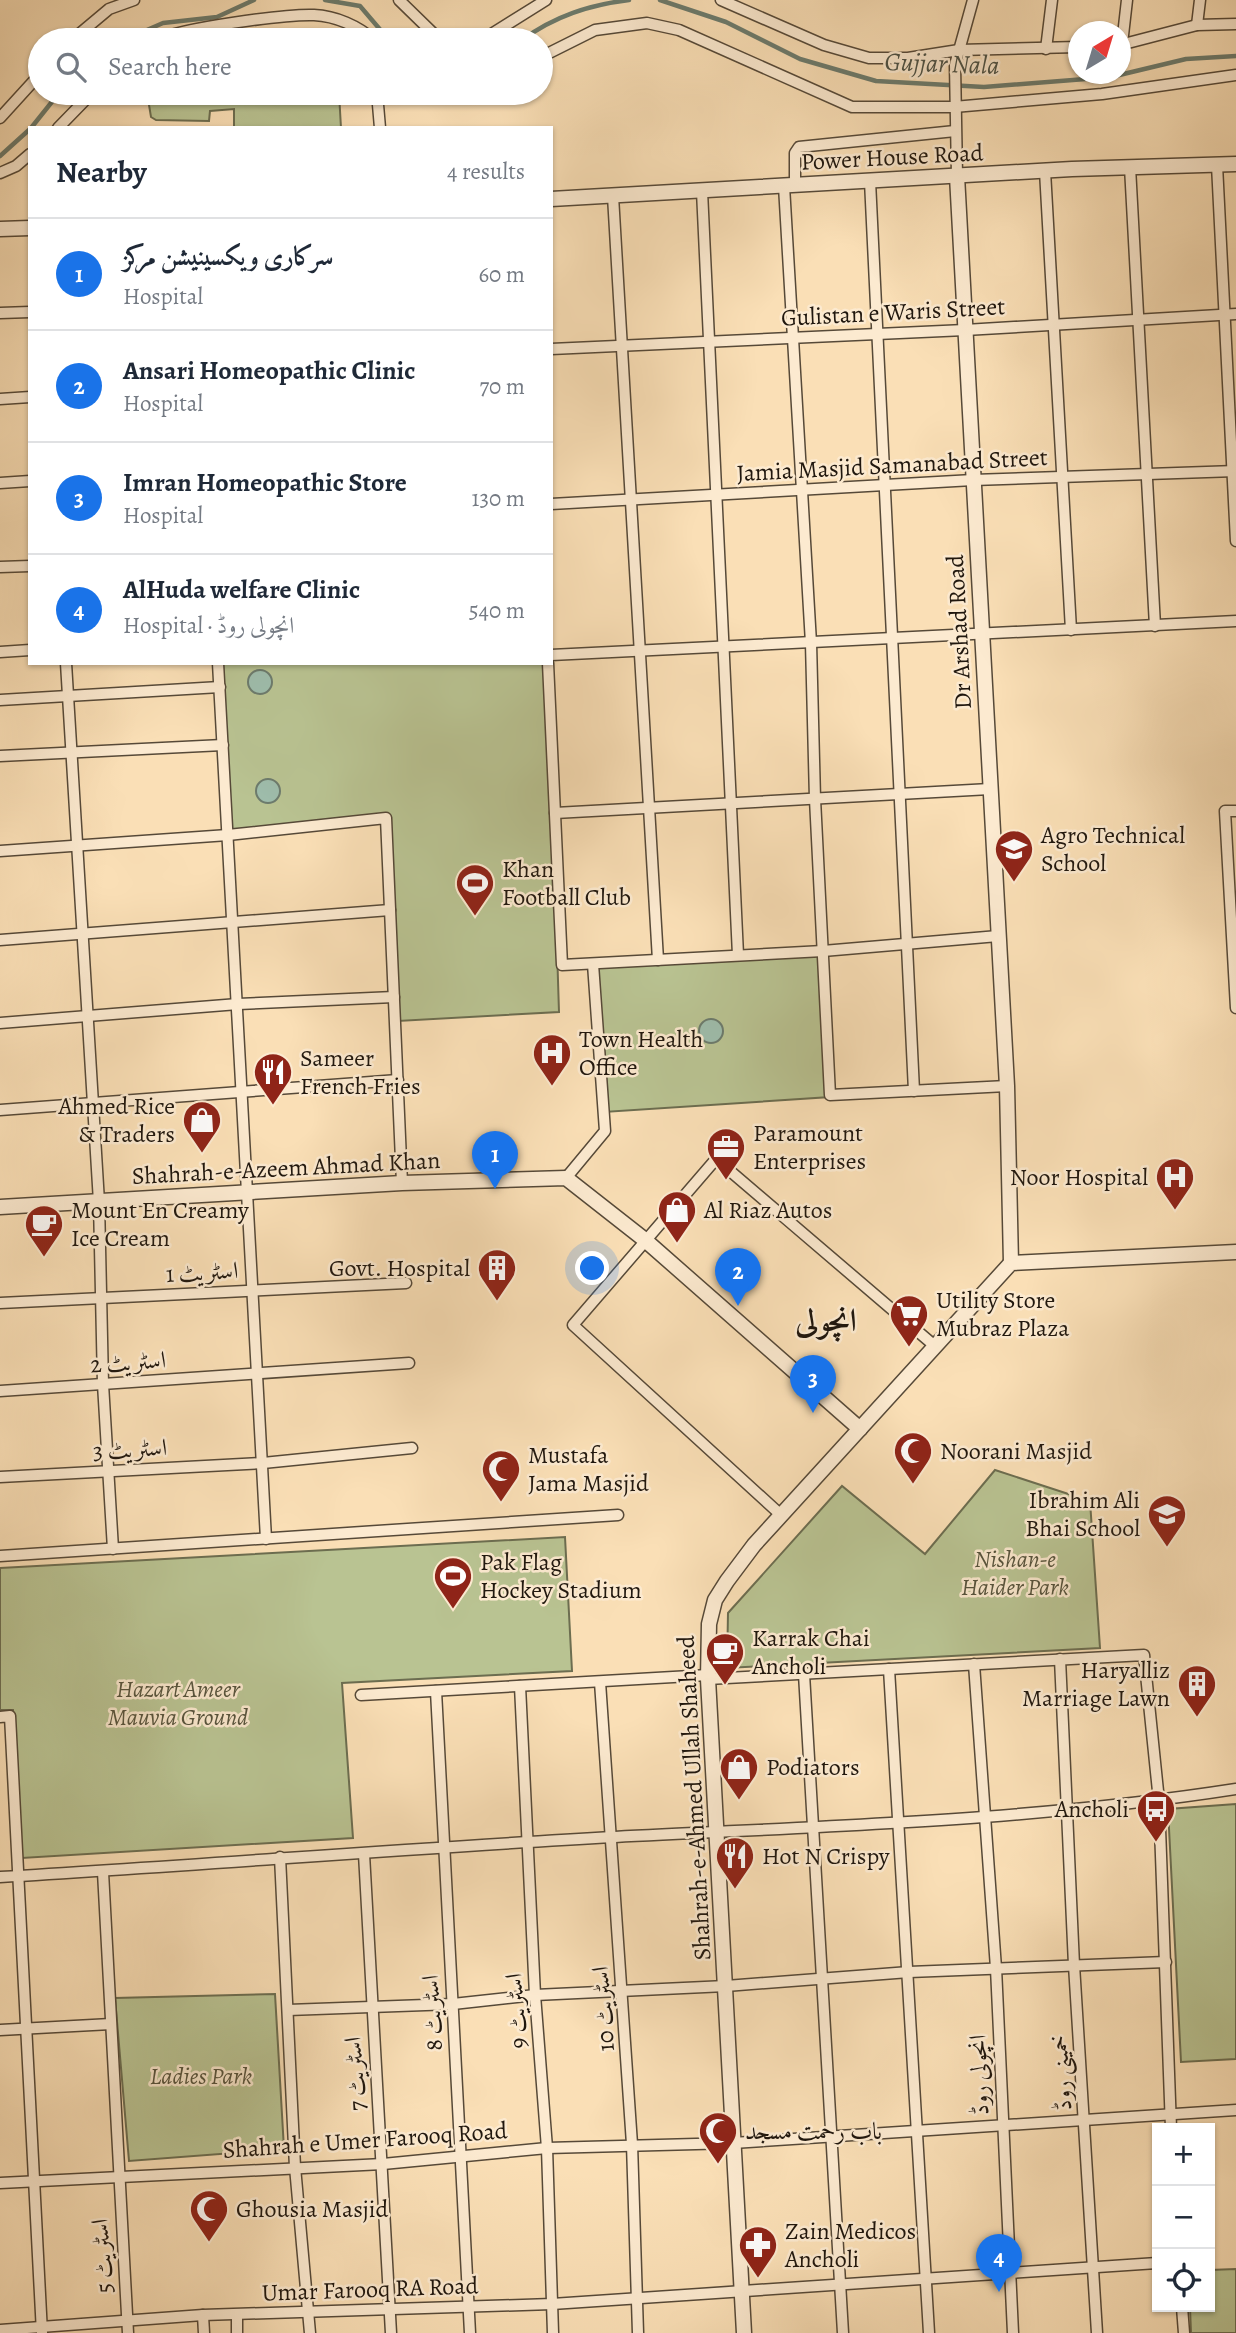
<!DOCTYPE html>
<html lang="en">
<head>
<meta charset="utf-8">
<style>
  body { margin:0; font-family:Alegreya,Amiri,serif; background:#f6f6f7; color:#1f2937 }
  .controls { position:absolute; right:21px; bottom:21px; display:grid; overflow:hidden; border-radius:0px; box-shadow:0 2px 5px #0004 }
  .controls button { width:63px; height:63px; display:grid; place-items:center; padding:0; border:0; border-bottom:2px solid #e0e1e3; background:#fff; color:#1f2937; font:35px sans-serif }
  .compass { position:absolute; left:1068px; top:21px; width:63px; height:63px; border-radius:50%; background:#fff; box-shadow:0 2px 5px #0004; rotate:38deg }
  .you { position:absolute; left:593px; top:1269px; width:24px; height:24px; margin:-18px; border:5px solid #fff; border-radius:50%; background:#1a73e8; box-shadow:0 0 0 10px #1a73e833 }
  .badge { display:grid; place-items:center; width:46px; height:46px; border-radius:50%; background:#1a73e8; color:#fff; font-size:23px; font-weight:700 }
  .pin { position:absolute; translate:-50% -58px; filter:drop-shadow(0 2px 4px #0008) }
  .pin::after { content:''; position:absolute; top:37px; width:24px; height:21px; background:inherit; clip-path:polygon(0 0,100% 0,50% 100%) }
  .list { margin:0; padding:0; list-style:none }
  h2 { display:flex; justify-content:space-between; align-items:center; height:91px; margin:0; padding:0 28px; font-size:30px }
  h2 small { font-size:23px; font-weight:400; color:#747a83 }
  .list li { display:grid; grid-template-columns:46px 1fr auto; gap:21px; align-items:center; box-sizing:border-box; height:112px; padding:0 28px; border-top:2px solid #e0e1e3 }
  .list b { display:block; font-size:26px; white-space:nowrap }
  .list p { margin:0; font-size:23px; white-space:nowrap; color:#747a83 }
  .list em { font-size:23px; font-style:normal; color:#747a83 }
  .icon { flex:none; width:38px; height:38px; fill:none; stroke:currentColor; stroke-width:2; stroke-linecap:round; stroke-linejoin:round }
  .map { position:relative; flex:none; width:1236px; height:2333px; overflow:hidden }
  .search { position:absolute; background:#fff; box-shadow:0 2px 5px #0004; left:28px; top:28px; width:525px; height:77px; display:flex; align-items:center; gap:18px; box-sizing:border-box; padding:0 24px; border-radius:38px; color:#747a83; font-size:26px }
  .panel { position:absolute; background:#fff; box-shadow:0 2px 5px #0004; left:28px; top:126px; width:525px; height:539px; border-radius:0px }
  .map>svg:first-child { display:block }
</style>
</head>
<body>
<div class="map">
<svg width="1236" height="2333" viewBox="0 0 1236 2333">
  <rect width="100%" height="100%" fill="#fadfb6"/>
  <filter id="stains"><feTurbulence type="fractalNoise" baseFrequency=".00286" numOctaves="4"/><feColorMatrix values="0 0 0 0 .2 0 0 0 0 .09 0 0 0 0 .02 0 0 0 .5 -.17"/></filter>
  <radialGradient id="worn" r=".72"><stop offset=".6" stop-color="#630" stop-opacity="0"/><stop offset="1" stop-color="#630" stop-opacity=".3"/></radialGradient>
  <g fill="#b9c392" stroke="#6c6d50" stroke-width="2">
    <polygon points="147,93 339,93 341,128 234,128 234,109 210,111 209,121 156,120 151,117"/>
    <polygon points="221,663 548,663 559,1012 398,1021 386,819 228,835"/>
    <polygon points="823,951 830,1097 604,1112 593,964"/>
    <polygon points="995,1470 1090,1501 1100,1648 727,1668 728,1613 842,1486 925,1554"/>
    <polygon points="565,1537 572,1671 342,1683 353,1838 22,1858 13,1710 0,1710 0,1568"/>
    <polygon points="1236,1804 1236,2059 1181,2062 1168,1809"/>
    <polygon points="275,1994 284,2149 129,2161 115,1998"/>
    <polygon points="1236,2269 1236,2333 1191,2333 1190,2307 1210,2307 1210,2270"/>
  </g>
  <g fill="#9ebdac" stroke="#6c7b6d" stroke-width="2">
    <circle cx="260" cy="682" r="12"/>
    <circle cx="268" cy="791" r="12"/>
    <circle cx="711" cy="1031" r="12"/>
  </g>
  <g fill="none" stroke-linecap="round" stroke-linejoin="round">
    <g stroke="#6c7b6d" stroke-width="4.5">
      <polyline points="325,0 360,6 389,40"/>
      <polyline points="660,0 726,22 800,59 876,81 984,87 1111,77 1186,59 1236,56"/>
      <polyline points="124,40 163,23 217,17 254,0"/>
      <path d="M522 40C555 16 589 5 629 0"/>
      <polyline points="31,128 59,93"/>
      <polyline points="0,156 30,129"/>
    </g>
    <g stroke="#564938" stroke-width="13">
      <g id="minor">
        <polyline points="399,0 440,40"/>
        <polyline points="721,0 824,45 869,58 908,58 959,50 1078,47"/>
        <polyline points="1197,25 1200,0"/>
        <polyline points="72,40 109,9 134,0"/>
        <path d="M158 40C180 28 287 14 314 15 336 16 358 26 374 40"/>
        <polyline points="482,40 546,0"/>
        <polyline points="1122,44 1127,0"/>
        <polyline points="1120,45 1197,25 1236,24"/>
        <polyline points="1046,49 1052,0"/>
        <polyline points="541,57 595,30 647,23 679,30 852,107 954,107 1102,94 1236,75"/>
        <polyline points="377,93 380,128"/>
        <polyline points="0,118 40,74"/>
        <polyline points="58,128 92,93"/>
        <polyline points="1217,165 1236,541"/>
        <polyline points="1130,167 1155,626"/>
        <polyline points="1045,171 1071,630"/>
        <polyline points="0,173 16,166 30,154"/>
        <polyline points="957,176 955,65 973,0"/>
        <polyline points="870,181 914,1091"/>
        <polyline points="795,185 795,153 799,147 955,131"/>
        <polyline points="784,186 811,643 815,799 830,1095 1007,1086"/>
        <polyline points="702,191 738,955"/>
        <polyline points="613,196 658,960"/>
        <polyline points="0,313 30,312"/>
        <polyline points="551,349 965,330 1236,314"/>
        <polyline points="0,399 30,397"/>
        <polyline points="0,483 30,481"/>
        <polyline points="551,504 973,480 1236,471"/>
        <polyline points="0,567 30,566"/>
        <polyline points="0,652 30,650"/>
        <polyline points="551,655 1236,621"/>
        <polyline points="66,663 99,1202 103,1384 113,1549"/>
        <polyline points="218,663 266,1539"/>
        <polyline points="548,663 562,965 823,951 998,936"/>
        <polyline points="0,700 220,687"/>
        <polyline points="0,756 223,745"/>
        <polyline points="1236,811 1225,811 1236,1008"/>
        <polyline points="555,813 990,789"/>
        <polyline points="0,851 228,835 386,818 402,1183"/>
        <polyline points="0,940 390,910"/>
        <polyline points="0,1023 238,1004 394,997"/>
        <polyline points="0,1110 398,1080"/>
        <polyline points="566,1178 605,1131 593,964"/>
        <polyline points="0,1303 406,1283"/>
        <polyline points="0,1391 409,1363"/>
        <polyline points="0,1477 263,1463 412,1448"/>
        <polyline points="781,1515 573,1325 716,1159 936,1347"/>
        <polyline points="0,1556 618,1515"/>
        <polyline points="1060,1659 1074,1965 1097,2333"/>
        <polyline points="974,1664 996,1968 1013,2333"/>
        <polyline points="889,1669 929,2333"/>
        <polyline points="804,1674 843,2333"/>
        <polyline points="708,1679 1144,1655 1159,1801 1171,2128"/>
        <polyline points="600,1682 632,2144 638,2333"/>
        <polyline points="520,1686 535,1995 547,2148 553,2333"/>
        <polyline points="436,1691 470,2333"/>
        <polyline points="361,1695 708,1675"/>
        <polyline points="0,1717 10,1716 42,2333"/>
        <polyline points="364,1854 391,2333"/>
        <polyline points="280,1857 295,2167 310,2333"/>
        <polyline points="103,1872 128,2333"/>
        <path d="M0 1877C205 1865 410 1848 615 1837 822 1826 1031 1821 1236 1789"/>
        <polyline points="288,2010 453,2004 535,1995 726,1986 909,1972 1166,1962"/>
        <polyline points="0,2030 111,2024"/>
        <polyline points="0,2183 383,2164 547,2148 733,2143 1236,2110"/>
        <polyline points="1182,2307 1184,2333"/>
        <polyline points="203,2315 204,2333"/>
        <polyline points="237,2315 237,2333"/>
        <polyline points="0,2330 203,2315 552,2304 1157,2263"/>
      </g>
    </g>
    <g stroke="#564938" stroke-width="17">
      <g id="tertiary">
        <polyline points="957,176 1007,1086 1011,1263"/>
        <polyline points="551,199 1072,169 1236,164"/>
        <polyline points="0,229 30,228"/>
        <polyline points="0,1207 402,1183 566,1178 645,1240 860,1429"/>
        <polyline points="744,2333 708,1679 709,1624 715,1600 727,1581 754,1545 1011,1263 1236,1252"/>
      </g>
    </g>
    <use href="#minor" stroke="#fcead0" stroke-width="10"/>
    <use href="#tertiary" stroke="#fcead0" stroke-width="14"/>
  </g>
  <defs>
    <g id="school-pin" transform="scale(2.0125)"><path d="M0 17L-7.5 6A9.5 9.5 0 1 1 7.5 6Z" fill="#8f2418" stroke="#fcead0"/><path d="M0-5L7-2L0 1L-7-2ZM-4 1L0 2.5L4 1V4Q0 6-4 4Z" fill="#fff"/></g>
    <g id="stadium-pin" transform="scale(2.0125)"><path d="M0 17L-7.5 6A9.5 9.5 0 1 1 7.5 6Z" fill="#8f2418" stroke="#fcead0"/><path d="M0-5a6.5 5 0 1 0 0 10a6.5 5 0 1 0 0-10ZM-3.5-1.8h7v3.6h-7Z" fill="#fff"/></g>
    <g id="hospital-pin" transform="scale(2.0125)"><path d="M0 17L-7.5 6A9.5 9.5 0 1 1 7.5 6Z" fill="#8f2418" stroke="#fcead0"/><path d="M-5-5h3v3.5h4V-5h3V5h-3V1.5h-4V5h-3Z" fill="#fff"/></g>
    <g id="restaurant-pin" transform="scale(2.0125)"><path d="M0 17L-7.5 6A9.5 9.5 0 1 1 7.5 6Z" fill="#8f2418" stroke="#fcead0"/><path d="M-5-6h1v4h1v-4h1v4h1v-4h1v5L-1.5 .5V6h-2V.5L-5-1ZM5-6V6H3V1.5H1.5Q1.5-4 5-6Z" fill="#fff"/></g>
    <g id="shop-pin" transform="scale(2.0125)"><path d="M0 17L-7.5 6A9.5 9.5 0 1 1 7.5 6Z" fill="#8f2418" stroke="#fcead0"/><path d="M-5-2.5h2.3a2.7 3.5 0 0 1 5.4 0H5L5.5 6h-11ZM-1.5-2.5h3a1.5 2.3 0 0 0-3 0Z" fill="#fff"/></g>
    <g id="office-pin" transform="scale(2.0125)"><path d="M0 17L-7.5 6A9.5 9.5 0 1 1 7.5 6Z" fill="#8f2418" stroke="#fcead0"/><path d="M-6-3h4V-5.5h4V-3h4V5H-6ZM-1-4.5V-3h2v-1.5ZM-6 0V1H6V0Z" fill="#fff"/></g>
    <g id="cafe-pin" transform="scale(2.0125)"><path d="M0 17L-7.5 6A9.5 9.5 0 1 1 7.5 6Z" fill="#8f2418" stroke="#fcead0"/><path d="M-5.5-4.5H6V0H3Q3 3.5 0 3.5H-2.5Q-5.5 3.5-5.5 0ZM3-3.2v2h1.7v-2ZM-6 4.5H4V6H-6Z" fill="#fff"/></g>
    <g id="building-pin" transform="scale(2.0125)"><path d="M0 17L-7.5 6A9.5 9.5 0 1 1 7.5 6Z" fill="#8f2418" stroke="#fcead0"/><path d="M-4-6H4V6H1V3H-1V6H-4ZM-2.5-4.3h1.7v1.8h-1.7ZM.8-4.3h1.7v1.8H.8ZM-2.5-1h1.7V.8h-1.7ZM.8-1h1.7V.8H.8Z" fill="#fff"/></g>
    <g id="supermarket-pin" transform="scale(2.0125)"><path d="M0 17L-7.5 6A9.5 9.5 0 1 1 7.5 6Z" fill="#8f2418" stroke="#fcead0"/><path d="M-6-5.5h2.5l.6 2H6L4.5 2H-2.5L-4.4-4H-6ZM-1.5 3.2a1.3 1.3 0 1 0 .1 0ZM3 3.2a1.3 1.3 0 1 0 .1 0Z" fill="#fff"/></g>
    <g id="mosque-pin" transform="scale(2.0125)"><path d="M0 17L-7.5 6A9.5 9.5 0 1 1 7.5 6Z" fill="#8f2418" stroke="#fcead0"/><path d="M3.5-4.9A6 6 0 1 0 3.5 4.9A5 5 0 1 1 3.5-4.9Z" fill="#fff"/></g>
    <g id="bus-pin" transform="scale(2.0125)"><path d="M0 17L-7.5 6A9.5 9.5 0 1 1 7.5 6Z" fill="#8f2418" stroke="#fcead0"/><path d="M-5-6H5V4H4V6H2V4H-2V6H-4V4H-5ZM-3.5-4V0h7V-4ZM-3.5 1.2v1.5H-2V1.2ZM2 1.2v1.5H3.5V1.2Z" fill="#fff"/></g>
    <g id="pharmacy-pin" transform="scale(2.0125)"><path d="M0 17L-7.5 6A9.5 9.5 0 1 1 7.5 6Z" fill="#8f2418" stroke="#fcead0"/><path d="M-2-6h4v4h4v4h-4v4h-4v-4h-4v-4h4Z" fill="#fff"/></g>
  </defs>
  <g fill-rule="evenodd">
    <use href="#school-pin" x="1014" y="849"/>
    <use href="#stadium-pin" x="475" y="883"/>
    <use href="#hospital-pin" x="552" y="1053"/>
    <use href="#restaurant-pin" x="273" y="1072"/>
    <use href="#shop-pin" x="202" y="1120"/>
    <use href="#office-pin" x="726" y="1147"/>
    <use href="#hospital-pin" x="1175" y="1177"/>
    <use href="#shop-pin" x="677" y="1210"/>
    <use href="#cafe-pin" x="44" y="1224"/>
    <use href="#building-pin" x="497" y="1268"/>
    <use href="#supermarket-pin" x="909" y="1314"/>
    <use href="#mosque-pin" x="913" y="1451"/>
    <use href="#mosque-pin" x="501" y="1469"/>
    <use href="#school-pin" x="1167" y="1514"/>
    <use href="#stadium-pin" x="453" y="1576"/>
    <use href="#cafe-pin" x="725" y="1652"/>
    <use href="#building-pin" x="1197" y="1684"/>
    <use href="#shop-pin" x="739" y="1767"/>
    <use href="#bus-pin" x="1156" y="1809"/>
    <use href="#restaurant-pin" x="735" y="1856"/>
    <use href="#mosque-pin" x="718" y="2131"/>
    <use href="#mosque-pin" x="209" y="2209"/>
    <use href="#pharmacy-pin" x="758" y="2245"/>
  </g>
  <g text-anchor="middle" stroke-width="5" stroke-linejoin="round" paint-order="stroke">
    <g font-size="24" fill="#20170e" stroke="#fcead0">
      <text transform="translate(892 157) rotate(-3)" y="8">Power House Road</text>
      <text transform="translate(893 312) rotate(-3)" y="8">Gulistan e Waris Street</text>
      <text transform="translate(892 465) rotate(-3)" y="8">Jamia Masjid Samanabad Street</text>
      <text transform="translate(959 632) rotate(-93)" y="8">Dr Arshad Road</text>
      <text transform="translate(286 1168) rotate(-3)" y="8">Shahrah-e-Azeem Ahmad Khan</text>
      <text transform="translate(202 1272) rotate(-3)" y="8">اسٹریٹ 1</text>
      <text transform="translate(128 1362) rotate(-4)" y="8">اسٹریٹ 2</text>
      <text transform="translate(130 1449) rotate(-3)" y="8">اسٹریٹ 3</text>
      <text transform="translate(694 1798) rotate(-93)" y="8">Shahrah-e-Ahmed Ullah Shaheed</text>
      <text transform="translate(603 2009) rotate(-94)" y="8">اسٹریٹ 10</text>
      <text transform="translate(516 2011) rotate(-94)" y="8">اسٹریٹ 9</text>
      <text transform="translate(432 2013) rotate(-93)" y="8">اسٹریٹ 8</text>
      <text transform="translate(1061 2073) rotate(-94)" y="8">خمینی روڈ</text>
      <text transform="translate(355 2074) rotate(-94)" y="8">اسٹریٹ 7</text>
      <text transform="translate(979 2075) rotate(-92)" y="8">انچولی روڈ</text>
      <text transform="translate(365 2140) rotate(-4)" y="8">Shahrah e Umer Farooq Road</text>
      <text transform="translate(102 2256) rotate(-94)" y="8">اسٹریٹ 5</text>
      <text transform="translate(370 2289) rotate(-2)" y="8">Umar Farooq RA Road</text>
    </g>
    <g font-size="24" fill="#20170e" stroke="#fcead0" text-anchor="start">
      <text x="1041" y="843">Agro Technical<tspan x="1041" dy="28">School</tspan></text>
      <text x="502" y="877">Khan<tspan x="502" dy="28">Football Club</tspan></text>
      <text x="579" y="1047">Town Health<tspan x="579" dy="28">Office</tspan></text>
      <text x="300" y="1066">Sameer<tspan x="300" dy="28">French Fries</tspan></text>
      <text x="175" y="1114" text-anchor="end">Ahmed Rice<tspan x="175" dy="28">&amp; Traders</tspan></text>
      <text x="753" y="1141">Paramount<tspan x="753" dy="28">Enterprises</tspan></text>
      <text x="1148" y="1185" text-anchor="end">Noor Hospital</text>
      <text x="71" y="1218">Mount En Creamy<tspan x="71" dy="28">Ice Cream</tspan></text>
      <text x="704" y="1218">Al Riaz Autos</text>
      <text x="470" y="1276" text-anchor="end">Govt. Hospital</text>
      <text x="936" y="1308">Utility Store<tspan x="936" dy="28">Mubraz Plaza</tspan></text>
      <text x="940" y="1459">Noorani Masjid</text>
      <text x="528" y="1463">Mustafa<tspan x="528" dy="28">Jama Masjid</tspan></text>
      <text x="1140" y="1508" text-anchor="end">Ibrahim Ali<tspan x="1140" dy="28">Bhai School</tspan></text>
      <text x="480" y="1570">Pak Flag<tspan x="480" dy="28">Hockey Stadium</tspan></text>
      <text x="752" y="1646">Karrak Chai<tspan x="752" dy="28">Ancholi</tspan></text>
      <text x="1170" y="1678" text-anchor="end">Haryalliz<tspan x="1170" dy="28">Marriage Lawn</tspan></text>
      <text x="766" y="1775">Podiators</text>
      <text x="1129" y="1817" text-anchor="end">Ancholi</text>
      <text x="762" y="1864">Hot N Crispy</text>
      <text x="745" y="2139">باب رحمت مسجد</text>
      <text x="236" y="2217">Ghousia Masjid</text>
      <text x="785" y="2239">Zain Medicos<tspan x="785" dy="28">Ancholi</tspan></text>
    </g>
    <g font-size="24" font-style="italic" fill="#56533c" stroke="#fcead0">
      <text x="1015" y="1567">Nishan-e<tspan x="1015" dy="28">Haider Park</tspan></text>
      <text x="178" y="1697">Hazart Ameer<tspan x="178" dy="28">Mauvia Ground</tspan></text>
      <text x="201" y="2084">Ladies Park</text>
    </g>
    <g font-size="26" font-style="italic" fill="#4c5145" stroke="#fcead0">
      <text transform="translate(942 63) rotate(2)" y="9">Gujjar Nala</text>
    </g>
    <g font-size="32" font-weight="bold" fill="#20170e" stroke="#fcead0">
      <text x="826" y="1331">انچولی</text>
    </g>
  </g>
  <rect width="100%" height="100%" filter="url(#stains)"/>
  <rect width="100%" height="100%" fill="url(#worn)"/>
</svg>
<div class="controls">
<button>+</button>
<button>−</button>
<button><svg class="icon" aria-label="locate" viewBox="0 0 24 24"><circle cx="12" cy="12" r="6"/><path d="M12 2v4M12 18v4M2 12h4M18 12h4"/></svg></button>
</div>
<svg class="compass" viewBox="-18 -18 36 36"><path d="M0-13l5 13h-10z" fill="#e53935"/><path d="M0 13l5-13h-10z" fill="#747a83"/></svg>
<div class="you"></div>
<div class="pin badge" style="left:495px;top:1189px">1</div>
<div class="pin badge" style="left:738px;top:1306px">2</div>
<div class="pin badge" style="left:813px;top:1413px">3</div>
<div class="pin badge" style="left:999px;top:2292px">4</div>
<div class="search"><svg class="icon" aria-label="search" viewBox="0 0 24 24"><circle cx="10" cy="10" r="6"/><path d="M15 15l6 6"/></svg>Search here</div>
<section class="panel">
<h2>Nearby<small>4 results</small></h2>
<ul class="list">
<li><span class="badge">1</span><div><b>سرکاری ویکسینیشن مرکز</b><p>Hospital</p></div><em>60 m</em></li>
<li><span class="badge">2</span><div><b>Ansari Homeopathic Clinic</b><p>Hospital</p></div><em>70 m</em></li>
<li><span class="badge">3</span><div><b>Imran Homeopathic Store</b><p>Hospital</p></div><em>130 m</em></li>
<li><span class="badge">4</span><div><b>AlHuda welfare Clinic</b><p>Hospital · انچولی روڈ</p></div><em>540 m</em></li>
</ul>
</section>
</div>
</body>
</html>
